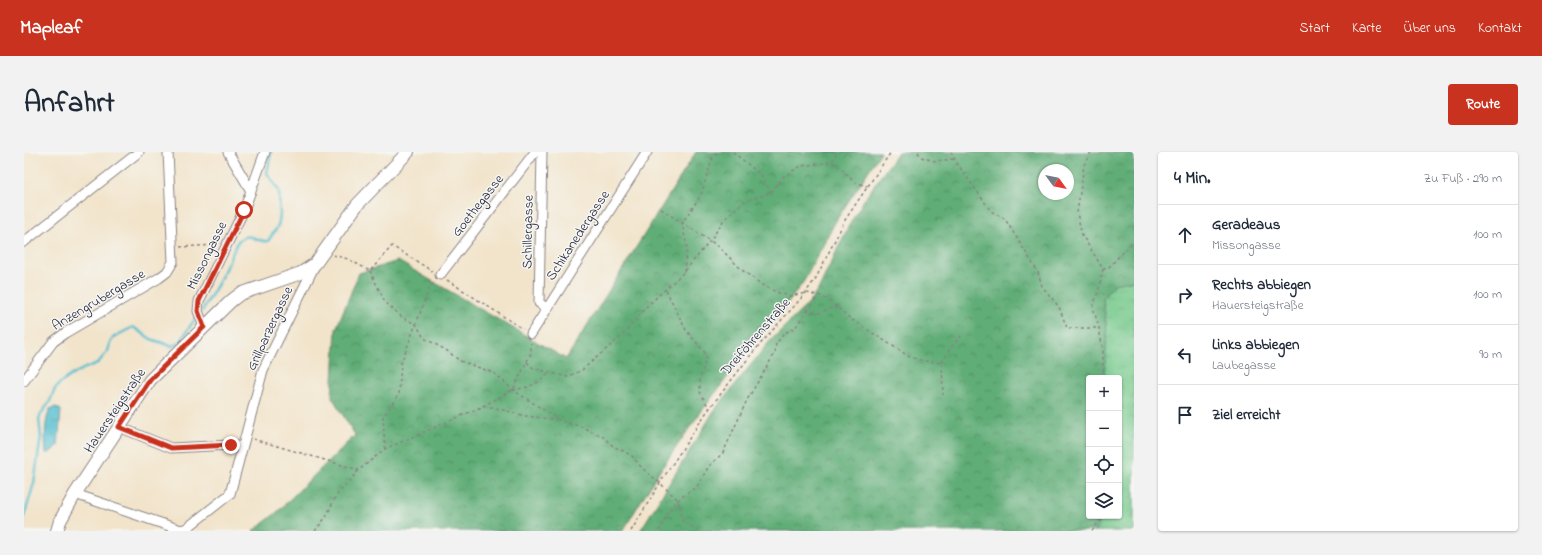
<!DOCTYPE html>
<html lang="de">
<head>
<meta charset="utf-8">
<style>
  body { margin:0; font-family:"Indie Flower",sans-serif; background:#f2f2f3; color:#1f2937 }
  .controls { position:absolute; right:12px; bottom:12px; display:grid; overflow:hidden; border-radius:4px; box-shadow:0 1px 3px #0004 }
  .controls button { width:36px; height:36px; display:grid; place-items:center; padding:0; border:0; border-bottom:1px solid #e0e1e3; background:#fff; color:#1f2937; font:20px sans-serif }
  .compass { position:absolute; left:1014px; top:12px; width:36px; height:36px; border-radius:50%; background:#fff; box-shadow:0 1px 3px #0004; rotate:123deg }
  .stop { position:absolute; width:12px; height:12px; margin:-9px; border:3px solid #c8321e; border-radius:50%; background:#fff }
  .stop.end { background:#c8321e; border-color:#fff; box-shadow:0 1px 4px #0008 }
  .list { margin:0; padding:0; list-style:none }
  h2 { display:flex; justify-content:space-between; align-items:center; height:52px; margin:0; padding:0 16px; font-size:17px }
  h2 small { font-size:13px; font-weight:400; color:#747a83 }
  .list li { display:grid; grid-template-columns:26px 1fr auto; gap:12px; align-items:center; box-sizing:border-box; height:60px; padding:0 16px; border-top:1px solid #e0e1e3 }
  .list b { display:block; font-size:15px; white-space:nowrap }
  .list p { margin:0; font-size:13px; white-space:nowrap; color:#747a83 }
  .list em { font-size:13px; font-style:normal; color:#747a83 }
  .icon { flex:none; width:22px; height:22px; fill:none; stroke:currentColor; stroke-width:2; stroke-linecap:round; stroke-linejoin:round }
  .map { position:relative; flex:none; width:1110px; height:379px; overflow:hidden; border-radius:4px }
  header { display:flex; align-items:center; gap:24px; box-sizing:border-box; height:56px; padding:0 20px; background:#c8321e; color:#fff }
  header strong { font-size:19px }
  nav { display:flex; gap:22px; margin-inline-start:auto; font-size:14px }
  .intro { display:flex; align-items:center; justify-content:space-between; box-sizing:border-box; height:96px; padding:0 24px }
  h1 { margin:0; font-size:28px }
  .button { padding:10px 18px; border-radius:4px; background:#c8321e; color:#fff; font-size:14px; font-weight:700 }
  main { display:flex; gap:24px; padding:0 24px }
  aside { flex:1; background:#fff; border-radius:4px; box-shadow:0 1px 3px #0004 }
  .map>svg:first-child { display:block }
</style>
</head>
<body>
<header>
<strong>Mapleaf</strong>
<nav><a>Start</a><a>Karte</a><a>Über uns</a><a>Kontakt</a></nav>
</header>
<div class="intro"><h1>Anfahrt</h1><a class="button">Route</a></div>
<main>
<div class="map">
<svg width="1110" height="379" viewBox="0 0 1110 379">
  <defs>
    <pattern id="grass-tufts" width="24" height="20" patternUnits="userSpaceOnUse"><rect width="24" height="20" fill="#76c98b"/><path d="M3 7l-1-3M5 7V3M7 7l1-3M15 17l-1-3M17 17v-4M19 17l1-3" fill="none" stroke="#66ac79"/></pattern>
    <pattern id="forest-crowns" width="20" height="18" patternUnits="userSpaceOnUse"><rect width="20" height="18" fill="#60ad77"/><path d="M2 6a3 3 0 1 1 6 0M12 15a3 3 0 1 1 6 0" fill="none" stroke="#4f8c63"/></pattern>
    <pattern id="water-ripples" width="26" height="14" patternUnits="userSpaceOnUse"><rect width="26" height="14" fill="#53becf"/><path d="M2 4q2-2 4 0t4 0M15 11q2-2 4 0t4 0" fill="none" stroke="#449aa9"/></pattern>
  </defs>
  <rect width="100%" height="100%" fill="#f6f6f2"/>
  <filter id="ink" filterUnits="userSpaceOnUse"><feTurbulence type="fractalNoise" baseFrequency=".025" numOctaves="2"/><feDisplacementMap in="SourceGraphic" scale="8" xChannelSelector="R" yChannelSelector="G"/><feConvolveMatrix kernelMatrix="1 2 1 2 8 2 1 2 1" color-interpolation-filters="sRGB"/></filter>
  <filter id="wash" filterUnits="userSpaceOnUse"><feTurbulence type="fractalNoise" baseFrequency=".012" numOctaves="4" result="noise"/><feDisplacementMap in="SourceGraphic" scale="16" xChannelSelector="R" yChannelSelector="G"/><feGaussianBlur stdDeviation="0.9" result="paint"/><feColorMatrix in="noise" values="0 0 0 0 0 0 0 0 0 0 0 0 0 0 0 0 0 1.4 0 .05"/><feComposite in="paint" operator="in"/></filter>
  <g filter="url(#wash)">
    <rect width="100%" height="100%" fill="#f2e4cb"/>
    <polygon fill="url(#grass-tufts)" stroke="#4c7663" points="1110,128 1110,379 1072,379 1076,364 1095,364 1095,226 1080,226 1083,181 1079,146 1090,132"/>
    <g fill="url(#forest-crowns)" stroke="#416859" fill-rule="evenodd">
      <polygon points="672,0 857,0 813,67 780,129 756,162 726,195 671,268 631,326 599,379 229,379 251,362 331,283 308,245 312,177 335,121 374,109 542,207"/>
      <path d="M874 0H1110V128L1090 132 1079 146 1083 181 1080 226H1065V364H1076L1072 379H616L690 259 745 190 785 151 794 138 823 77 840 48ZM1020 18H1044V42H1020Z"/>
    </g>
    <path fill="url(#water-ripples)" stroke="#3a7085" d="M31 255 37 258 34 294 25 301H22C21 287 20 270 26 257Z"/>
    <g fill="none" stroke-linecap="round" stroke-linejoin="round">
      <g stroke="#53becf" stroke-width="2.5">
        <path d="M178 159 195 130 214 89C227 78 232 91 244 89L254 74 256 64 255 39 243 21 247 0"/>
        <polyline points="0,365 10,331 17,285 15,267 17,262 25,251 31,237 35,232 51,221 61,216 73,212 84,199 86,191 90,185 109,175 127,187 147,194 156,191 161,182 173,164"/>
      </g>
    </g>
  </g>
  <g filter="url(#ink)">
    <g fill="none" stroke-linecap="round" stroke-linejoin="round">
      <g stroke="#8a8383" stroke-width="11">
        <g id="minor">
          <polyline points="204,0 227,39"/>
          <polyline points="518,0 515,151 523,156"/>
          <polyline points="0,90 115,0"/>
          <polyline points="416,123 511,0"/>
          <polyline points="180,175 174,159 175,149 220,58 241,0"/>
          <polyline points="507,182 623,0"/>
          <polyline points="0,229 29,190 41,181 135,126 143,120 149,110 144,0"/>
          <polyline points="95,275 147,296 207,293 218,295"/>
          <polyline points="51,342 157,378 163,376 206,342 239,218 291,113"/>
        </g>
      </g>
      <g stroke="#8a8383" stroke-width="14">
        <polyline id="tertiary" points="33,379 36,369 51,342 126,228 207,149 216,142 277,121 291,112 333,53 384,0"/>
      </g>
      <g stroke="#8a8383" stroke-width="1.5" stroke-dasharray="3 3" stroke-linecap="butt">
        <polyline points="709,0 737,23 747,40"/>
        <polyline points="894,0 897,5 910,9 930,7"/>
        <polyline points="927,0 932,10 967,59 981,67 1014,120 1018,134 1035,155 1043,176 1075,176"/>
        <polyline points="1067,0 1060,13 1053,61 1058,83 1079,117 1076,133 1069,155 1075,176 1079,198 1079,226"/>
        <polyline points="808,10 820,19 830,30 843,34"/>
        <polyline points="637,57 694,94 718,118 741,135 755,141 766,144 782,141 794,143 804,148 827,167 886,205 900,209 918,211 927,195 938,183"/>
        <polyline points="156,95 192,93"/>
        <polyline points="309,103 324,107 346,119 368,94 408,119"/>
        <polyline points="1079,117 1084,116 1110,89"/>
        <polyline points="346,119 361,150 379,166 392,172 400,186 422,198 436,209 470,221 489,238 537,269 556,274 578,284 589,294 607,303 618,316 636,331 654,348 659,370 676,379"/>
        <polyline points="660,120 663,96 658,71 677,43 688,7 693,0"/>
        <polyline points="423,128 499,177"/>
        <polyline points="642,138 662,178 681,201 682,207 676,228 676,240 685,256"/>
        <polyline points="783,159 791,149 789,142"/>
        <polyline points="503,210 509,216 543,225 558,218 601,181 622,155 660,120 686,89 699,69 710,58 721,49 741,43 747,40 760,24 777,14 808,10 813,0"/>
        <polyline points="918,211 919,243"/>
        <path d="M489 238C502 236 517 232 525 220"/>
        <polyline points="454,256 468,255 502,264 535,268"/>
        <polyline points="229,287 335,318"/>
        <polyline points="361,297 359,265 375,242 377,211 406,135 411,129"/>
        <polyline points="291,379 302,365 312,344 335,318 361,297 453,257 489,238 507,201 507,191"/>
        <polyline points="607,379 636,331 682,261 730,199 780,143 792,126 821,68 867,0"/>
        <polyline points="635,379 644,360 654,348 674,333 685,314 699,301 723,248 751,201 752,191 761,181 771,176 783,159 795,161 813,154"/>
        <polyline points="1068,379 1077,367 1077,364"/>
      </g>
      <use href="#minor" stroke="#fff" stroke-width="9"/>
      <use href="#tertiary" stroke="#fff" stroke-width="12"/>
    </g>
  </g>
  <g fill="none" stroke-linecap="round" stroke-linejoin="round" filter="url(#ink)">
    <polyline stroke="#c8321e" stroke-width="5" points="207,293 147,296 95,275 126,228 180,175 174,159 175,149 220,58"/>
  </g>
  <g text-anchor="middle" stroke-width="3" stroke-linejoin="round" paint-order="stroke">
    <g font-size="14" fill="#22223b" stroke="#f6f6f2">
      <text transform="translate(453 53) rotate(-52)" y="5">Goethegasse</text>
      <text transform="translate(503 80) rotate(-89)" y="5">Schillergasse</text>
      <text transform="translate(553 83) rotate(-57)" y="5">Schikanedergasse</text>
      <text transform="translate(182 103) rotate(-64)" y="5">Missongasse</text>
      <text transform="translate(74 147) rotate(-31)" y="5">Anzengrubergasse</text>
      <text transform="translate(245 176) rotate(-65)" y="5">Grillparzergasse</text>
      <text transform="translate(731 184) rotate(-49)" y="5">Dreiföhrenstraße</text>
      <text transform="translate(90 258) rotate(-56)" y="5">Hauersteigstraße</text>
    </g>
  </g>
</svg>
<div class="controls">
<button>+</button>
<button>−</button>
<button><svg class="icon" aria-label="locate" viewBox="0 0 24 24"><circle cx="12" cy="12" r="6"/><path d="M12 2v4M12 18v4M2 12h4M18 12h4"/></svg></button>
<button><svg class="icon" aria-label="layers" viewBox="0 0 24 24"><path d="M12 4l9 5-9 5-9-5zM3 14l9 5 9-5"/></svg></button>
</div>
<svg class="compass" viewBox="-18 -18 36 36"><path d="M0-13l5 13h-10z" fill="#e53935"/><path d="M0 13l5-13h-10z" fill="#747a83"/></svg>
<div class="stop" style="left:220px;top:58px"></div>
<div class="stop end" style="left:207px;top:293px"></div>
</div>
<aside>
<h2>4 Min.<small>Zu Fuß · 290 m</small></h2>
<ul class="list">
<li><svg class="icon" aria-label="ahead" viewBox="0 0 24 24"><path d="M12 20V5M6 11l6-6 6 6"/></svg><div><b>Geradeaus</b><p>Missongasse</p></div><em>100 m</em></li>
<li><svg class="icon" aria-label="right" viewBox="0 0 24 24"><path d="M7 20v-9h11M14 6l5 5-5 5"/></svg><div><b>Rechts abbiegen</b><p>Hauersteigstraße</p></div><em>100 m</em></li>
<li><svg class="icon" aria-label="left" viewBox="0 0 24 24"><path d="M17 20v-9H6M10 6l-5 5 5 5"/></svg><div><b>Links abbiegen</b><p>Laubegasse</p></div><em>90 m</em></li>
<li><svg class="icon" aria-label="arrive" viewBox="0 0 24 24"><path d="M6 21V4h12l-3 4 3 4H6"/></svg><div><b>Ziel erreicht</b></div></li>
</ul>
</aside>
</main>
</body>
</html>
